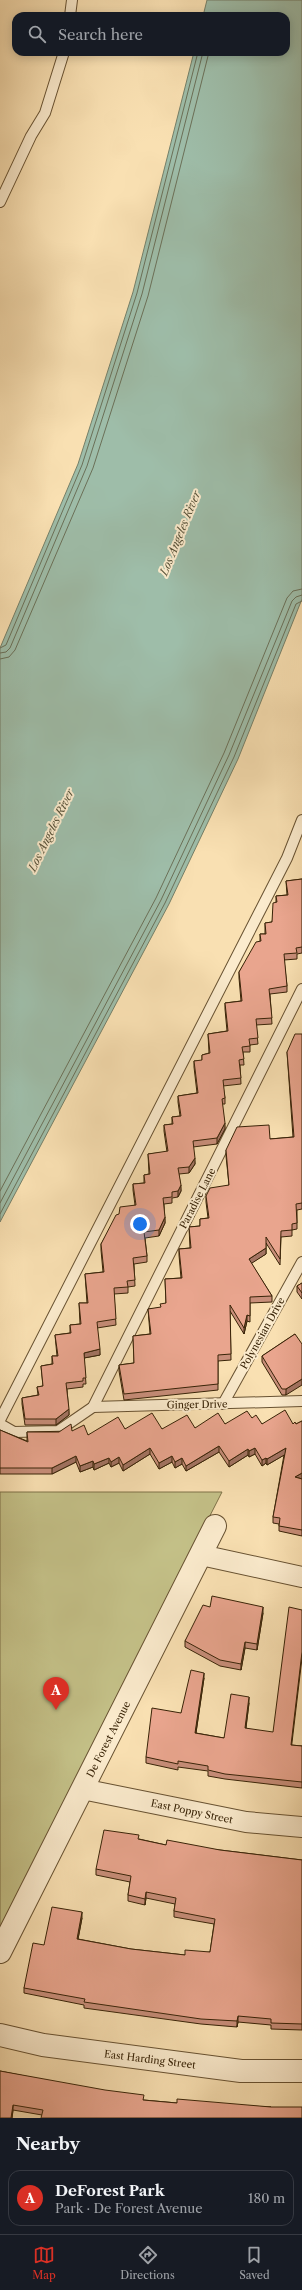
<!DOCTYPE html>
<html lang="en">
<head>
<meta charset="utf-8">
<style>
  body { margin:0; font-family:"Libre Caslon Text",serif; background:#242831; color:#f1f3f6 }
  .you { position:absolute; left:140px; top:1224px; width:14px; height:14px; margin:-10px; border:3px solid #fff; border-radius:50%; background:#1a73e8; box-shadow:0 0 0 6px #1a73e833 }
  .badge { display:grid; place-items:center; width:26px; height:26px; border-radius:50%; background:#d93025; color:#fff; font-size:13px; font-weight:700 }
  .pin { position:absolute; translate:-50% -33px; filter:drop-shadow(0 1px 2px #0008) }
  .pin::after { content:''; position:absolute; top:21px; width:14px; height:12px; background:inherit; clip-path:polygon(0 0,100% 0,50% 100%) }
  .list { margin:0; padding:0; list-style:none }
  h2 { display:flex; justify-content:space-between; align-items:center; height:52px; margin:0; padding:0 16px; font-size:17px }
  h2 small { font-size:13px; font-weight:400; color:#9ea1a6 }
  .list li { display:grid; grid-template-columns:26px 1fr auto; gap:12px; align-items:center; box-sizing:border-box; height:56px; margin:0 8px 8px; padding:0 8px; border:1px solid #363941; border-radius:12px }
  .list b { display:block; font-size:15px; white-space:nowrap }
  .list p { margin:0; font-size:13px; white-space:nowrap; color:#9ea1a6 }
  .list em { font-size:13px; font-style:normal; color:#9ea1a6 }
  .icon { flex:none; width:22px; height:22px; fill:none; stroke:currentColor; stroke-width:2; stroke-linecap:round; stroke-linejoin:round }
  .map { position:relative; flex:none; width:302px; height:2118px; overflow:hidden }
  .search { position:absolute; background:#171b24; box-shadow:0 2px 10px #0003; left:12px; right:12px; top:12px; height:44px; display:flex; align-items:center; gap:10px; box-sizing:border-box; padding:0 14px; border-radius:12px; color:#9ea1a6; font-size:15px }
  .sheet { height:116px; background:#171b24 }
  nav { display:flex; justify-content:space-around; align-items:center; box-sizing:border-box; height:56px; border-top:1px solid #363941; background:#171b24; font-size:11px; color:#9ea1a6 }
  nav a { display:grid; justify-items:center; gap:2px }
  nav .on { color:#d93025 }
  .map>svg:first-child { display:block }
</style>
</head>
<body>
<div class="map">
<svg width="302" height="2118" viewBox="0 0 302 2118">
  <rect width="100%" height="100%" fill="#f9e0b2"/>
  <filter id="stains"><feTurbulence type="fractalNoise" baseFrequency=".005" numOctaves="4"/><feColorMatrix values="0 0 0 0 .2 0 0 0 0 .09 0 0 0 0 .02 0 0 0 .5 -.17"/></filter>
  <radialGradient id="worn" r=".72"><stop offset=".6" stop-color="#630" stop-opacity="0"/><stop offset="1" stop-color="#630" stop-opacity=".3"/></radialGradient>
  <polygon fill="#c4c188" stroke="#7e7248" points="0,1492 222,1492 0,1928"/>
  <polygon fill="#9ebda9" stroke="#757f68" points="207,0 302,0 302,599 238,759 169,904 0,1222 0,648 78,464 133,292 194,52 286,52 286,16 203,16"/>
  <g fill="none" stroke-linecap="round" stroke-linejoin="round">
    <g stroke="#6b7058" stroke-width="1">
      <polyline points="0,648 6,645 82,465 137,293 198,52"/>
      <polyline points="0,653 6,652 10,648 87,466 142,294 203,52"/>
      <polyline points="0,659 9,657 15,650 93,468 148,296 209,52"/>
      <polyline points="0,1191 156,898 224,753 287,598 293,591 302,589"/>
      <polyline points="0,1203 161,900 229,755 292,601 296,597 302,595"/>
      <polyline points="0,1214 165,903 234,757 296,604 302,601"/>
    </g>
    <g stroke="#685232" stroke-width="12">
      <g id="service">
        <polyline points="70,16 72,0"/>
        <polyline points="0,202 31,136 45,113 64,52"/>
        <polyline points="223,1404 302,1262"/>
        <polyline points="93,1407 302,1401"/>
        <polyline points="0,1420 287,858 302,820"/>
        <polyline points="0,1424 14,1432 58,1431 93,1407 302,989"/>
      </g>
    </g>
    <g stroke="#685232" stroke-width="22">
      <g id="minor">
        <polyline points="201,1555 302,1577"/>
        <polyline points="82,1789 246,1822 302,1827"/>
      </g>
    </g>
    <g stroke="#685232" stroke-width="24">
      <g id="tertiary">
        <polyline points="0,1952 215,1526"/>
        <polyline points="0,2035 43,2045 241,2071 302,2071"/>
      </g>
    </g>
    <use href="#service" stroke="#fbebcd" stroke-width="10"/>
    <use href="#minor" stroke="#fbebcd" stroke-width="20"/>
    <use href="#tertiary" stroke="#fbebcd" stroke-width="22"/>
  </g>
  <g fill="#c88e7a" stroke="#382307">
    <polygon points="302,879 302,953 297,954 297,959 284,960 287,986 287,992 270,994 272,1024 256,1025 258,1044 250,1045 250,1052 243,1052 244,1065 240,1065 241,1084 223,1086 225,1098 225,1104 222,1104 225,1129 217,1144 193,1147 195,1164 189,1173 179,1174 181,1191 178,1197 172,1198 172,1203 164,1204 165,1223 159,1236 145,1238 147,1256 147,1262 134,1264 135,1286 128,1287 128,1293 114,1294 116,1325 97,1328 100,1355 84,1358 86,1384 83,1384 83,1387 67,1389 69,1415 56,1425 25,1425 22,1404 22,1398 38,1395 37,1387 43,1386 41,1366 52,1364 52,1356 57,1356 55,1335 70,1333 70,1325 80,1324 79,1303 87,1303 85,1274 103,1272 101,1250 101,1244 119,1214 135,1205 133,1190 133,1184 144,1183 144,1175 149,1174 148,1154 167,1152 164,1131 164,1125 172,1124 172,1117 180,1116 178,1102 178,1096 197,1093 194,1067 194,1061 202,1061 202,1055 209,1053 208,1034 227,1031 225,1009 225,1003 241,1001 239,978 239,972 260,941 260,934 265,934 265,923 272,922 276,902 276,896 287,895 286,881"/>
    <polygon points="302,1034 302,1209 297,1210 297,1229 292,1230 292,1236 281,1237 280,1265 266,1243 266,1254 251,1263 272,1296 272,1302 250,1303 250,1322 247,1321 244,1334 230,1311 231,1360 218,1361 218,1390 124,1400 119,1371 119,1365 134,1363 133,1336 150,1334 148,1309 160,1308 166,1303 165,1279 181,1278 179,1255 179,1249 190,1248 189,1227 200,1226 200,1219 208,1218 206,1202 206,1196 229,1185 226,1156 226,1150 270,1139 293,1137 287,1052"/>
    <polygon points="302,1283 302,1299 297,1292 297,1286"/>
    <polygon points="295,1334 286,1395 282,1395 262,1362 262,1356"/>
    <polygon points="252,1418 262,1424 296,1424 302,1421 302,1536 279,1531 279,1524 273,1523 273,1517 284,1455 267,1465 266,1463 262,1466 255,1454 249,1457 248,1455 229,1467 219,1452 186,1471 182,1464 175,1468 172,1462 159,1469 150,1454 123,1471 119,1463 111,1467 109,1463 94,1470 93,1467 80,1472 76,1462 52,1474 0,1474 0,1430 27,1441 27,1432 72,1431 88,1435 125,1429 162,1429 195,1428 225,1424"/>
    <polygon points="210,1607 263,1613 257,1650 245,1648 241,1670 220,1666 185,1647 185,1641"/>
    <polygon points="204,1678 196,1733 224,1738 249,1703 246,1728 291,1745 302,1746 302,1788 225,1779 208,1776 208,1771 178,1767 178,1770 146,1763 146,1757 181,1713"/>
    <polygon points="139,1839 166,1845 220,1850 302,1860 302,2030 271,2029 271,2025 238,2022 237,2027 201,2024 84,2008 84,2005 24,1993 24,1988 44,1945 82,1918 78,1939 131,1949 185,1955 210,1952 214,1924 174,1917 174,1911 175,1904 146,1898 145,1905 128,1901 128,1895 130,1882 96,1875 96,1869"/>
    <polygon points="0,2071 144,2100 177,2103 271,2107 42,2115 13,2110 12,2118 0,2118"/>
  </g>
  <g fill="#a37463" stroke="#382307">
    <polygon points="225,1123 225,1129 217,1144 217,1138"/>
    <polygon points="195,1158 195,1164 189,1173 189,1167"/>
    <polygon points="181,1185 181,1191 178,1197 178,1191"/>
    <polygon points="165,1217 165,1223 159,1236 159,1230"/>
    <polygon points="266,1248 266,1254 249,1265 249,1259"/>
    <polygon points="247,1315 247,1321 244,1334 244,1328"/>
    <polygon points="100,1349 100,1355 84,1358 84,1353"/>
    <polygon points="302,1379 302,1385 286,1395 286,1389"/>
    <polygon points="69,1409 69,1415 56,1425 56,1419"/>
    <polygon points="219,1446 219,1452 186,1471 186,1466"/>
    <polygon points="150,1448 150,1454 123,1471 123,1465"/>
    <polygon points="255,1448 255,1454 249,1457 249,1451"/>
    <polygon points="286,1448 286,1454 267,1465 267,1459"/>
    <polygon points="248,1449 248,1455 229,1467 229,1461"/>
    <polygon points="76,1456 76,1462 52,1474 52,1468"/>
    <polygon points="172,1456 172,1462 159,1469 159,1463"/>
    <polygon points="119,1457 119,1463 111,1467 111,1462"/>
    <polygon points="109,1458 109,1463 94,1470 94,1464"/>
    <polygon points="182,1458 182,1464 175,1468 175,1462"/>
    <polygon points="266,1458 266,1463 262,1466 262,1460"/>
    <polygon points="93,1461 93,1467 80,1472 80,1466"/>
    <polygon points="302,1473 302,1479 295,1477"/>
    <polygon points="263,1607 263,1613 257,1650 257,1644"/>
    <polygon points="245,1642 245,1648 241,1670 241,1664"/>
    <polygon points="302,1652 302,1658 291,1751 291,1745"/>
    <polygon points="204,1673 204,1678 195,1739 195,1733"/>
    <polygon points="249,1697 249,1703 245,1734 245,1728"/>
    <polygon points="146,1892 146,1898 145,1905 145,1899"/>
    <polygon points="82,1912 82,1918 77,1944 77,1939"/>
    <polygon points="238,2016 238,2022 237,2027 237,2021"/>
    <polygon points="13,2105 13,2110 12,2118 11,2118"/>
  </g>
  <g fill="#e9a58e" stroke="#382307">
    <polygon points="302,879 302,947 296,948 297,953 284,954 287,986 269,989 272,1018 256,1019 258,1038 249,1039 250,1046 242,1047 244,1059 239,1060 241,1078 223,1080 225,1098 222,1099 225,1123 217,1138 193,1141 195,1158 189,1167 178,1168 181,1185 178,1191 172,1192 172,1197 163,1198 165,1217 159,1230 144,1232 147,1256 133,1258 135,1280 127,1281 128,1287 114,1288 116,1319 97,1322 100,1349 84,1353 86,1378 83,1378 83,1381 66,1383 69,1409 56,1419 25,1419 22,1398 39,1395 37,1387 43,1386 41,1366 53,1364 52,1356 58,1356 55,1335 71,1333 70,1325 81,1324 79,1303 88,1303 85,1274 104,1272 101,1244 116,1215 119,1214 120,1207 136,1205 133,1184 145,1183 144,1175 150,1174 148,1154 168,1151 164,1125 173,1124 172,1117 181,1116 178,1096 198,1093 194,1061 202,1060 202,1055 210,1053 208,1034 228,1031 225,1003 242,1001 239,972 256,942 261,941 260,934 266,934 265,923 272,922 273,903 277,902 276,896 288,895 286,881"/>
    <polygon points="295,1034 302,1034 302,1203 296,1204 297,1223 292,1224 292,1230 281,1231 280,1259 266,1237 266,1248 249,1259 272,1296 250,1297 250,1316 247,1315 244,1328 230,1305 231,1354 218,1355 218,1384 124,1394 119,1365 134,1363 133,1336 151,1334 148,1309 161,1307 160,1304 166,1303 165,1279 182,1278 179,1249 191,1248 189,1227 200,1226 200,1219 209,1218 206,1196 210,1188 229,1185 226,1150 237,1127 269,1125 270,1139 294,1137 287,1052"/>
    <polygon points="302,1283 302,1293 297,1286"/>
    <polygon points="295,1334 302,1344 302,1379 286,1389 282,1389 262,1356"/>
    <polygon points="285,1410 293,1424 295,1422 296,1424 302,1421 302,1473 295,1477 302,1479 302,1530 279,1526 280,1518 273,1517 286,1448 267,1459 266,1458 262,1460 255,1448 249,1451 248,1449 229,1461 219,1446 186,1466 182,1458 175,1462 172,1456 159,1463 150,1448 123,1465 119,1457 111,1462 109,1458 94,1464 93,1461 80,1466 76,1456 52,1468 0,1468 0,1430 28,1442 27,1432 59,1432 71,1424 72,1431 84,1425 88,1435 118,1417 125,1429 152,1413 162,1429 187,1415 195,1428 218,1413 225,1424 247,1411 252,1418 256,1415 262,1424"/>
    <polygon points="212,1596 263,1607 257,1644 245,1642 241,1664 220,1660 185,1641 203,1605 210,1607"/>
    <polygon points="289,1607 302,1610 302,1652 291,1745 302,1746 302,1782 225,1774 208,1770 208,1766 178,1761 178,1764 146,1757 152,1708 181,1713 191,1670 204,1673 195,1733 224,1738 231,1694 249,1697 245,1728 273,1732"/>
    <polygon points="104,1830 139,1835 138,1839 166,1845 167,1840 220,1850 302,1860 302,2024 271,2023 271,2019 238,2016 237,2021 201,2019 84,2002 85,1999 24,1988 33,1943 44,1945 52,1907 82,1912 77,1939 131,1949 185,1955 185,1950 210,1952 215,1919 174,1911 176,1898 146,1892 145,1899 128,1895 131,1876 96,1869"/>
    <polygon points="0,2071 105,2090 144,2095 143,2100 177,2103 177,2099 271,2107 302,2107 302,2118 41,2118 43,2110 13,2105 11,2118 0,2118"/>
  </g>
  <g text-anchor="middle" stroke-width="4" stroke-linejoin="round" paint-order="stroke">
    <g font-size="10" fill="#382307" stroke="#fbebcd">
      <text transform="translate(197 1198) rotate(-63)" y="4">Paradise Lane</text>
      <text transform="translate(262 1333) rotate(-61)" y="4">Polynesian Drive</text>
      <text transform="translate(197 1404) rotate(-1)" y="4">Ginger Drive</text>
      <text transform="translate(108 1739) rotate(-63)" y="4">De Forest Avenue</text>
      <text transform="translate(192 1811) rotate(12)" y="4">East Poppy Street</text>
      <text transform="translate(150 2059) rotate(7)" y="4">East Harding Street</text>
    </g>
    <g font-size="11" font-style="italic" fill="#575138" stroke="#fbebcd">
      <text transform="translate(180 533) rotate(-68)" y="4">Los Angeles River</text>
      <text transform="translate(51 830) rotate(-64)" y="4">Los Angeles River</text>
    </g>
  </g>
  <rect width="100%" height="100%" filter="url(#stains)"/>
  <rect width="100%" height="100%" fill="url(#worn)"/>
</svg>
<div class="you"></div>
<div class="pin badge" style="left:56px;top:1710px">A</div>
<div class="search"><svg class="icon" aria-label="search" viewBox="0 0 24 24"><circle cx="10" cy="10" r="6"/><path d="M15 15l6 6"/></svg>Search here</div>
</div>
<section class="sheet">
<h2>Nearby<small></small></h2>
<ul class="list">
<li><span class="badge">A</span><div><b>DeForest Park</b><p>Park · De Forest Avenue</p></div><em>180 m</em></li>
</ul>
</section>
<nav>
<a class="on"><svg class="icon" aria-label="map" viewBox="0 0 24 24"><path d="M3 6l6-2 6 2 6-2v14l-6 2-6-2-6 2zM9 4v14M15 6v14"/></svg>Map</a>
<a><svg class="icon" aria-label="directions" viewBox="0 0 24 24"><path d="M12 3l9 9-9 9-9-9zM9 14v-3h6M13 9l2 2-2 2"/></svg>Directions</a>
<a><svg class="icon" aria-label="saved" viewBox="0 0 24 24"><path d="M7 4h10v16l-5-4-5 4z"/></svg>Saved</a>
</nav>
</body>
</html>
